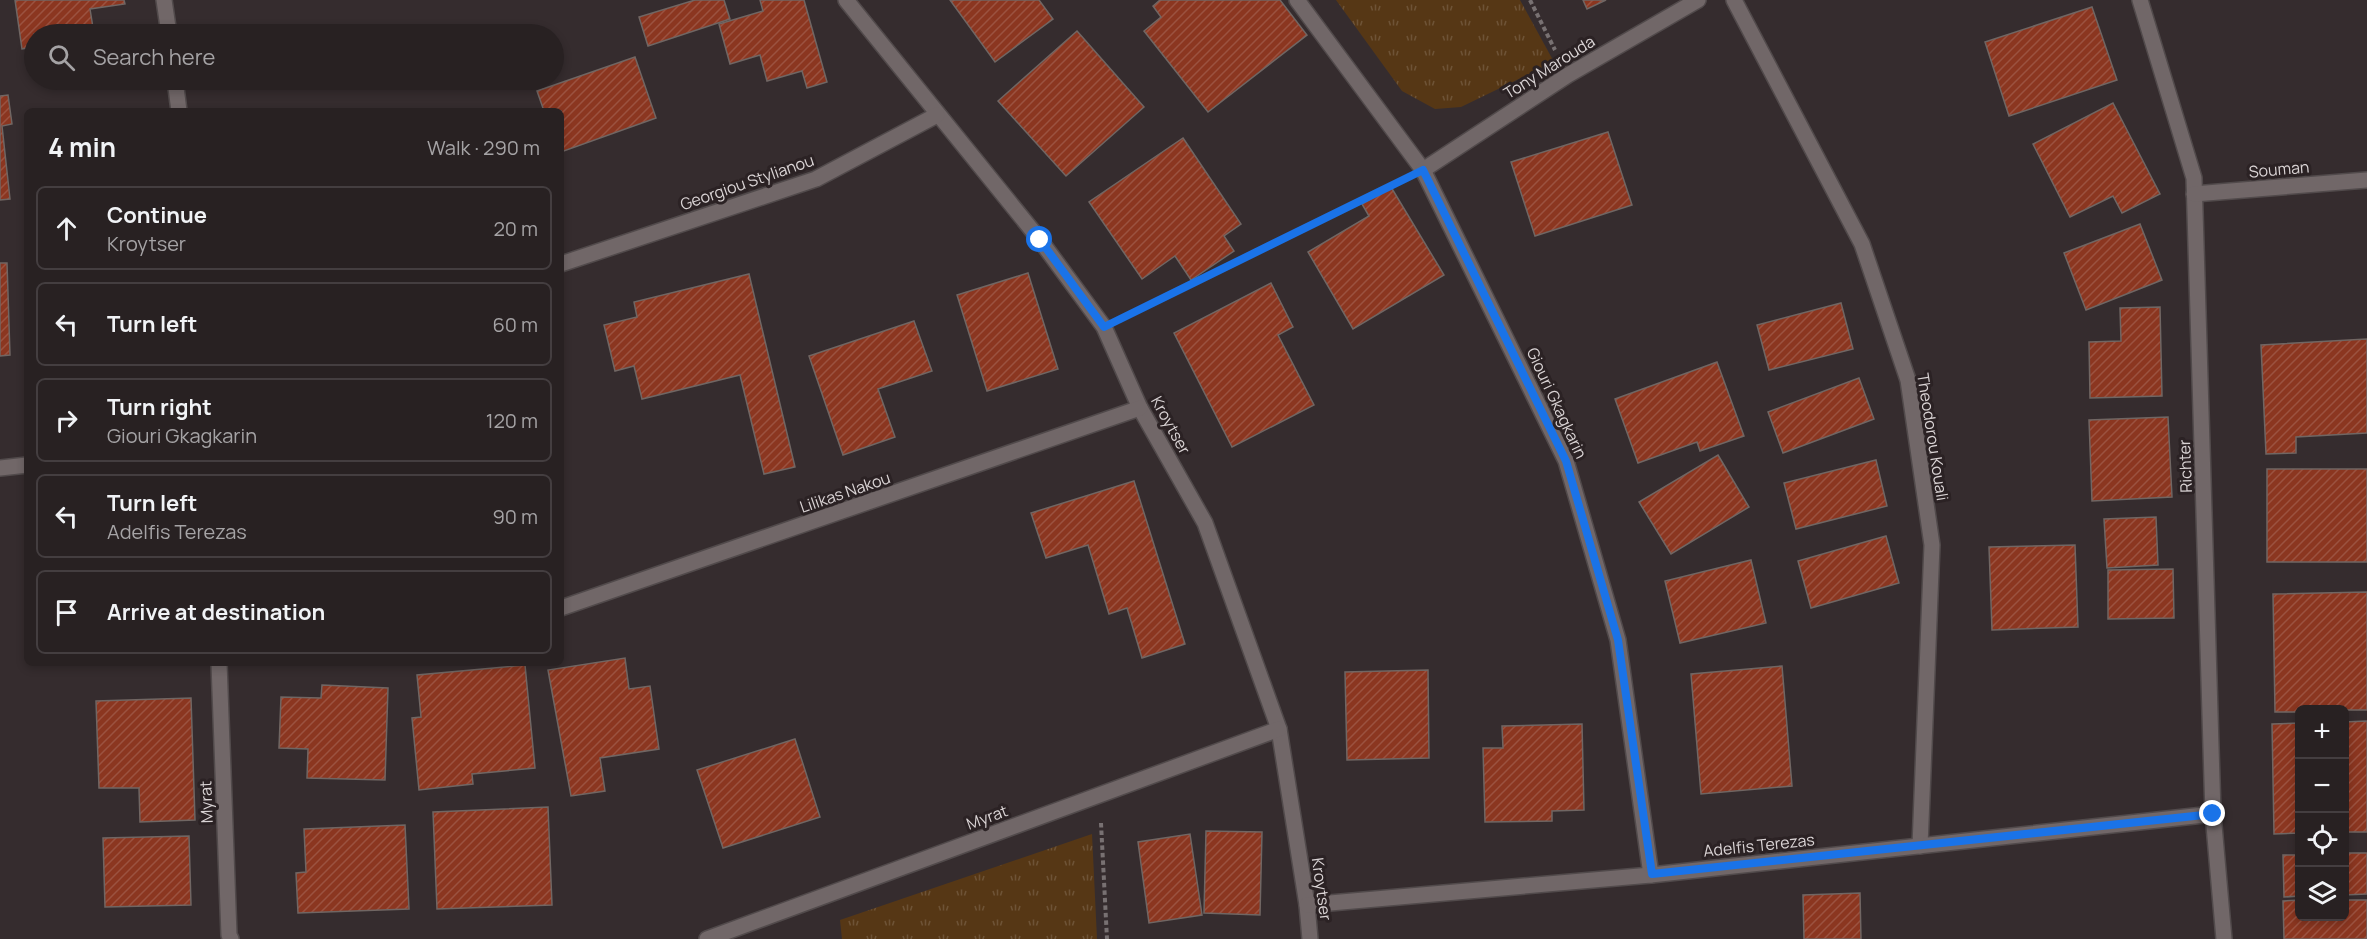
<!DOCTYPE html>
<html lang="en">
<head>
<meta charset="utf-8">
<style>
  body { margin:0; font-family:Manrope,sans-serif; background:#342e2f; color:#f1f3f6 }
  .controls { position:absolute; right:18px; bottom:18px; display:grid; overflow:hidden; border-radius:9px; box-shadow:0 3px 9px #0003 }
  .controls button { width:54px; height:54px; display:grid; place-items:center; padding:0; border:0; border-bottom:2px solid #443e40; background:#282122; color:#f1f3f6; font:30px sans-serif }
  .stop { position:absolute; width:18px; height:18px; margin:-14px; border:4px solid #1a73e8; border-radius:50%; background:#fff }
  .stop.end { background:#1a73e8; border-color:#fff; box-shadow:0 2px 6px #0008 }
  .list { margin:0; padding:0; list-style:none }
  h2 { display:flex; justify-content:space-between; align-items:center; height:78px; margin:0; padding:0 24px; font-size:26px }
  h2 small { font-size:20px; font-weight:400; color:#a5a3a5 }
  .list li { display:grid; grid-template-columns:39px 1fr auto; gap:18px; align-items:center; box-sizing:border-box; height:84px; margin:0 12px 12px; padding:0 12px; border:2px solid #443e40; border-radius:9px }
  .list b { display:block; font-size:22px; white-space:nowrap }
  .list p { margin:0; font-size:20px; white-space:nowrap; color:#a5a3a5 }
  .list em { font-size:20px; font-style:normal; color:#a5a3a5 }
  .icon { flex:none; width:33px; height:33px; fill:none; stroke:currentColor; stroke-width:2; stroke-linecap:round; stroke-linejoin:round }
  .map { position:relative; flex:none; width:2367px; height:939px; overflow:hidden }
  .search { position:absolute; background:#282122; box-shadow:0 3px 9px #0003; left:24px; top:24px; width:540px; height:66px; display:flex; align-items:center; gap:15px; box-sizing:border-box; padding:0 21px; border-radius:33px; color:#a5a3a5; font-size:22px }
  .panel { position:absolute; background:#282122; box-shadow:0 3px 9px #0003; left:24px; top:108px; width:540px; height:558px; border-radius:9px }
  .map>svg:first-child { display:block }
</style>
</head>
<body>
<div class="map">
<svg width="2367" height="939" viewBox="0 0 2367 939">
  <defs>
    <pattern id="park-tufts" width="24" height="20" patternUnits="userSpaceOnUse" patternTransform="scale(1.5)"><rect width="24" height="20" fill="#563715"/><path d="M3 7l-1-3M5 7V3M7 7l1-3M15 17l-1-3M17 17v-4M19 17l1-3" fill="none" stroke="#6e5336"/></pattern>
    <pattern id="building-hatch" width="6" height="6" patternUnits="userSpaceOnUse" patternTransform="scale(1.5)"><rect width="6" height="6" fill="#8b3620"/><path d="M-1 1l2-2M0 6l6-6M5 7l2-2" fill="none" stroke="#9b5240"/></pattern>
  </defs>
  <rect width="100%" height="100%" fill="#352c2e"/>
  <g fill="url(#park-tufts)">
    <polygon points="1336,0 1520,0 1554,62 1461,107 1435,109 1402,91"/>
    <polygon points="1092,834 1097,939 842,939 840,920"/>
  </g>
  <g fill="url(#building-hatch)" stroke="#706663" stroke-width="1.5">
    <polygon points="15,0 124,0 125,4 90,9 94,34 34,34 34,47 22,49"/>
    <polygon points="695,0 724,0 730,19 648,46 639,17"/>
    <polygon points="760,0 804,0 827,82 807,88 802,71 767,81 760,55 730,64 719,24 763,11"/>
    <polygon points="950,0 1039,0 1053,19 995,62"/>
    <polygon points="1160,0 1280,0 1307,35 1208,112 1144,31 1161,17 1153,6"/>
    <polygon points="1583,0 1606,0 1587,9"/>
    <polygon points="2092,7 2117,80 2009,116 1985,42"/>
    <polygon points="1077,31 1144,107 1066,176 998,101"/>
    <polygon points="635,57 656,118 561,152 561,111 544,111 537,91"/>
    <polygon points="8,95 12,124 2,126 10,199 0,200 0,96"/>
    <polygon points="2113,103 2160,194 2122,213 2113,196 2070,217 2033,144"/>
    <polygon points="1608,132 1632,205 1535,236 1511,162"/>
    <polygon points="1183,138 1241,224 1224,236 1234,251 1191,280 1175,256 1142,279 1089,202"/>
    <polygon points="1391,187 1444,275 1353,329 1308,252 1369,216 1362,204"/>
    <polygon points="2140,224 2162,280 2086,310 2064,253"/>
    <polygon points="0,263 7,263 10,355 0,356"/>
    <polygon points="1028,273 1058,369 987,391 957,295"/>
    <polygon points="749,274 795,467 764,474 740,375 642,399 634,366 615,371 604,325 637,317 634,302"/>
    <polygon points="1271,283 1293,327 1278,335 1314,405 1232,447 1174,333"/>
    <polygon points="1841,303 1853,349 1769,370 1757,325"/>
    <polygon points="2160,307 2162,396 2090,398 2089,342 2121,341 2120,308"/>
    <polygon points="914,321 932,371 878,389 895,437 843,455 809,356"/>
    <polygon points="2367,339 2367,433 2296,437 2296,453 2266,454 2261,345"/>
    <polygon points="1717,362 1744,436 1700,451 1697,442 1638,463 1615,399"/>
    <polygon points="1859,378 1874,419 1783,453 1768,412"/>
    <polygon points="2168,417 2172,497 2092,501 2089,420"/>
    <polygon points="1718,455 1749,507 1671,554 1639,502"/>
    <polygon points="1876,460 1887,506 1796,529 1784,483"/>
    <rect x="2267" y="469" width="100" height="93"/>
    <polygon points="1134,481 1185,644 1142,658 1127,608 1109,614 1088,545 1046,558 1031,513"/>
    <polygon points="2156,517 2158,565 2107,568 2104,519"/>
    <polygon points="1886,536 1899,583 1811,608 1798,561"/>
    <polygon points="2075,545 2078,627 1992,630 1989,547"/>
    <polygon points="1751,560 1766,623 1680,643 1665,581"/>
    <polygon points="2173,569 2174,618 2108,619 2108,570"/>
    <polygon points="2367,592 2367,710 2300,710 2300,712 2275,712 2273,594"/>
    <polygon points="625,658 629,689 650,686 659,749 600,758 605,791 571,796 548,670"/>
    <polygon points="525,665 535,768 472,774 473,784 419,790 412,718 421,717 417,675"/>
    <polygon points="1782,666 1792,786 1701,794 1691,674"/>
    <polygon points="1428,670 1429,758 1347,760 1345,672"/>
    <polygon points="322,685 388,688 385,780 307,778 308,749 279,748 281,697 321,698"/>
    <polygon points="191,698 195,820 140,822 139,788 99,788 96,701"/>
    <polygon points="2367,721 2367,832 2344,832 2344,722"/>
    <polygon points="2300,723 2300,833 2274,834 2272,724"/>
    <polygon points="1582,724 1584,810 1552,811 1552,821 1485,822 1483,748 1503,748 1502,726"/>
    <polygon points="795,739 820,817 723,848 697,770"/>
    <polygon points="548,807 552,905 437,909 433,812"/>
    <polygon points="405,825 409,909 298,913 296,873 306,872 304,829"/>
    <polygon points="1206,831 1262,832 1260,915 1204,913"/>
    <polygon points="1190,834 1202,915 1149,923 1138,842"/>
    <polygon points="189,836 191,905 105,907 103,838"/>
    <polygon points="2344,853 2367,853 2367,894 2344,895"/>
    <polygon points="2283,855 2300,855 2300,896 2284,897"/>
    <polygon points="1860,893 1861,939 1804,939 1803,895"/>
    <polygon points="2300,900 2300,916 2344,916 2344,900 2367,900 2367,939 2284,939 2283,901"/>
  </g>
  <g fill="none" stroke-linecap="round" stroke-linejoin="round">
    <g stroke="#514a4b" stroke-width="18">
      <g id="street">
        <polyline points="164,0 169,34"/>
        <polyline points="846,0 1040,240 1104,327 1140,408 1205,523 1279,729 1307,905 1310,939"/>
        <polyline points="1297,0 1423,170 1566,461 1618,640 1651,875"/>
        <polyline points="1734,0 1862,244 1908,380 1932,545 1920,846"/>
        <polyline points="2140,0 2194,178 2213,814 2224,939"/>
        <polyline points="175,80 179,111"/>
        <polyline points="1423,170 1568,75 1698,0"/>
        <polyline points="2194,194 2367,180"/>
        <polyline points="561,264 816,179 937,115"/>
        <polyline points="0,468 27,465"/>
        <polyline points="561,608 1140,408"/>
        <polyline points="219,663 229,935 231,939"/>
        <polyline points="1307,905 1651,875 2213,814"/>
        <polyline points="707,939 1279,729"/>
      </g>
    </g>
    <g stroke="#787172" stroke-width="4" stroke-dasharray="4.5 3" stroke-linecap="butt">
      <polyline points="1530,0 1555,50"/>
      <polyline points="1128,315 1396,183"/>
      <polyline points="1101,823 1107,939"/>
    </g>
    <use href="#street" stroke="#716768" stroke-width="15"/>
  </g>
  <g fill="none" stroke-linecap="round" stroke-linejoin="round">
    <polyline stroke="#1a73e8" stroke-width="8" points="1040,240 1104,327 1423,170 1566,461 1618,640 1652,874 2213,814"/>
  </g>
  <g text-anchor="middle" stroke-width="6" stroke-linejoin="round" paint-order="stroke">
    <g font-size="16" fill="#dad4d5" stroke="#2b2224">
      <text transform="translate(1549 67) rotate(-32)" y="6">Tony Marouda</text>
      <text transform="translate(2279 169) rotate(-5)" y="6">Souman</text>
      <text transform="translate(747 182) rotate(-19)" y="6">Georgiou Stylianou</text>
      <text transform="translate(1557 403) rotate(65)" y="6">Giouri Gkagkarin</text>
      <text transform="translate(1171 425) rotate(61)" y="6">Kroytser</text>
      <text transform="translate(1933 437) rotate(81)" y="6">Theodorou Kouali</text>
      <text transform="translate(2185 466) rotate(-92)" y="6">Richter</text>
      <text transform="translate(845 492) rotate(-19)" y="6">Lilikas Nakou</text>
      <text transform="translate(206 802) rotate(-92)" y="6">Myrat</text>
      <text transform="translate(987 817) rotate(-20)" y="6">Myrat</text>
      <text transform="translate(1759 845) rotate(-6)" y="6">Adelfis Terezas</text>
      <text transform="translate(1322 889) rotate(82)" y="6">Kroytser</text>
    </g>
  </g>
</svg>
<div class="controls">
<button>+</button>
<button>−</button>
<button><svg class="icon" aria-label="locate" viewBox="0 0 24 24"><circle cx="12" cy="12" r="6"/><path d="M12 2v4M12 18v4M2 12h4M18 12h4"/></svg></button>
<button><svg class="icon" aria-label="layers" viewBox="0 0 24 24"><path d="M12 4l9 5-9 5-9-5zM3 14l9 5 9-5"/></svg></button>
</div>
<div class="stop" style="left:1040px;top:240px"></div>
<div class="stop end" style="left:2213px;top:814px"></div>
<div class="search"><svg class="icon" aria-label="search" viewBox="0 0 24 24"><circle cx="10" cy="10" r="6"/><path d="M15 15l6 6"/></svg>Search here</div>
<section class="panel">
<h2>4 min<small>Walk · 290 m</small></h2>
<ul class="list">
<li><svg class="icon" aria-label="ahead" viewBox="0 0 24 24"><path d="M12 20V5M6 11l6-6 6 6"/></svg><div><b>Continue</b><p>Kroytser</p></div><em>20 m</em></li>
<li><svg class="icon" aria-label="left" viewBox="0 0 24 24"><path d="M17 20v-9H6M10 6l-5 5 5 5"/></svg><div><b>Turn left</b></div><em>60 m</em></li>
<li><svg class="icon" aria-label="right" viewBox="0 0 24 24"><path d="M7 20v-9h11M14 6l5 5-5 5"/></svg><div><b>Turn right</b><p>Giouri Gkagkarin</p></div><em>120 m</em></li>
<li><svg class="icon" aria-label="left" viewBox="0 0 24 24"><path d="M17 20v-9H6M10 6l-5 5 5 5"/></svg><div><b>Turn left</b><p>Adelfis Terezas</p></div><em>90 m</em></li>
<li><svg class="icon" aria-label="arrive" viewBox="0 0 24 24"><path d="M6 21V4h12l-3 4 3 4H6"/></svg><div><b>Arrive at destination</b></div></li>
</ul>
</section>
</div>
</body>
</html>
